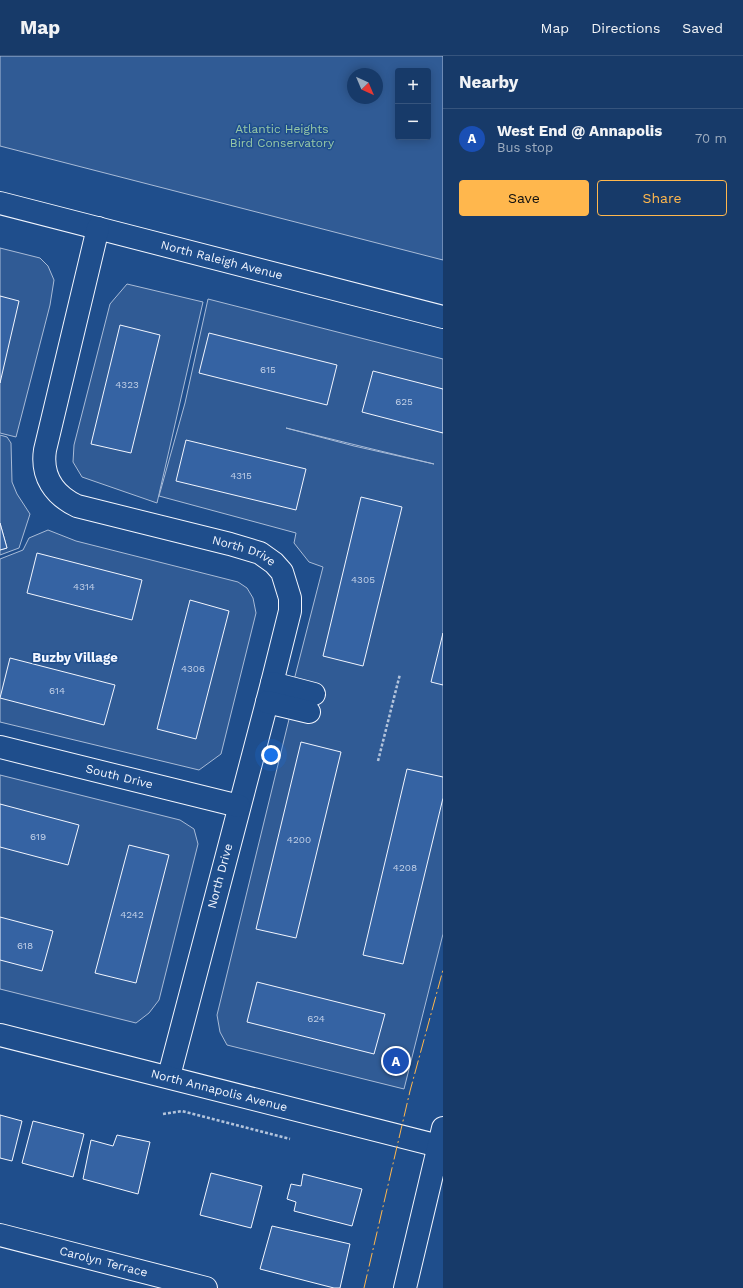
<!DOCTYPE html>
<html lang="en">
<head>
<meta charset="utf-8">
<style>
  body { margin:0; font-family:"Work Sans",sans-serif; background:#20416f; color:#f1f3f6 }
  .controls { position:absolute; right:12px; top:12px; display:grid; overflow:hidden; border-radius:4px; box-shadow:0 2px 10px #0003 }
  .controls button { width:36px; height:36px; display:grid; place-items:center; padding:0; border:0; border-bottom:1px solid #36547d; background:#173a69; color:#f1f3f6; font:20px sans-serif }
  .compass { position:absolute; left:347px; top:12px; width:36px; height:36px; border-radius:50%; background:#173a69; box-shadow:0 2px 10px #0003; rotate:136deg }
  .you { position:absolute; left:271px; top:699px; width:14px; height:14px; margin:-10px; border:3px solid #fff; border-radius:50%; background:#1a73e8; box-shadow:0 0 0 6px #1a73e833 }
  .badge { display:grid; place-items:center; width:26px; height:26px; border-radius:50%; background:#ffb74d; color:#fff; font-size:13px; font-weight:700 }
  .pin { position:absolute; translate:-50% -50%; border:2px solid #fff; box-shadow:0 1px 4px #0006 }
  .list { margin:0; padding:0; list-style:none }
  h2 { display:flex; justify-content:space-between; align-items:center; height:52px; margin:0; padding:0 16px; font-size:17px }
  h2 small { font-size:13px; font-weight:400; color:#9eadc0 }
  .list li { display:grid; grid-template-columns:26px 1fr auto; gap:12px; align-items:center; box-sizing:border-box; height:60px; padding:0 16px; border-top:1px solid #36547d }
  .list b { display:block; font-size:15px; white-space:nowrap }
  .list p { margin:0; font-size:13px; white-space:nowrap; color:#9eadc0 }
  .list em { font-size:13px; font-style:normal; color:#9eadc0 }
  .actions { display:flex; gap:8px; padding:12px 16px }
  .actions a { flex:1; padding:9px 0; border:1px solid #ffb74d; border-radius:4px; text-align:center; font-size:14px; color:#ffb74d }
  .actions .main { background:#ffb74d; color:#111 }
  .map { position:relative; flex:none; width:443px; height:1232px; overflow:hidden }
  header { display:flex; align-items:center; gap:24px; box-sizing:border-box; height:56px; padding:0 20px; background:#173a69; border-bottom:1px solid #36547d }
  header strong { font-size:19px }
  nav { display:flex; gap:22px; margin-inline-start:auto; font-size:14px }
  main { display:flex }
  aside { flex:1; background:#173a69 }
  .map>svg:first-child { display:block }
</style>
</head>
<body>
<header>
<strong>Map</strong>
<nav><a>Map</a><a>Directions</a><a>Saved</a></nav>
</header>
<main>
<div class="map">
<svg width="443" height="1232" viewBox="0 0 443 1232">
  <rect width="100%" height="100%" fill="#1f4e8c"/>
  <g fill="#305b95" stroke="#a8bbd7" fill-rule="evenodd">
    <path d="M0 0H443V204L0 90ZM398 15H428V81H398ZM353 18H377V42H353Z"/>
    <polygon points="0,192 40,202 48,210 54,224 50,249 16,381 0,377"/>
    <polygon points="127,228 203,246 157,447 82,421 73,406 74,389 110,248"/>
    <path d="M208 243 443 303V878L404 1033 227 989 220 976 217 959 292 651V632L323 511 309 506 294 487 296 477 159 440 185 347ZM286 372 434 408 354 390Z"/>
    <polygon points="0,379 7,381 11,387 12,426 17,438 30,458 19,492 0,499 0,494 7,492 0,467"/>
    <polygon points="48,474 76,485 238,526 247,532 253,542 256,557 221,698 199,714 0,666 0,503 23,494 29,482"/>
    <polygon points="0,719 180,764 194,773 198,788 159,944 149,957 136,967 0,933"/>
  </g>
  <g fill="#3563a3" stroke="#f2f6ff">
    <polygon points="0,240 19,245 0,327"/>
    <polygon points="120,269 160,279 131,397 91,388"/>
    <polygon points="209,277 337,309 327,349 199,317"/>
    <polygon points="373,315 443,333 443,377 362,356"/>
    <polygon points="186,384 306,413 296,454 176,425"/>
    <polygon points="361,441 402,451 363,610 323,600"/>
    <polygon points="0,467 7,492 0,494"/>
    <polygon points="37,497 142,524 132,564 27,537"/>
    <polygon points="190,544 229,555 196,683 157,673"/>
    <polygon points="443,577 443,629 431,626"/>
    <polygon points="10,602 115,629 104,669 0,642"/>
    <polygon points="301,686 341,696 296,882 256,873"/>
    <polygon points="407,713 443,721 443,742 403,908 363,899"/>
    <polygon points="0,748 79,769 68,809 0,791"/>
    <polygon points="129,789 169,799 136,927 95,917"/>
    <polygon points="0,861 53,875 42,915 0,904"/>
    <polygon points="257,926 385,958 374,998 247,966"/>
    <polygon points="0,1059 22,1065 12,1105 0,1102"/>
    <polygon points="33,1065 84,1078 73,1121 22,1107"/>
    <polygon points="117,1079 150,1086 138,1138 83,1123 91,1084 113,1090"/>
    <polygon points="211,1117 262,1130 251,1172 200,1159"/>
    <polygon points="303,1118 362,1133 352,1170 294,1155 296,1146 287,1143 291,1128 301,1130"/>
    <polygon points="272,1170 350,1188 340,1232 334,1232 260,1213"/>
  </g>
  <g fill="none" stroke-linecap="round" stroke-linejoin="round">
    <g stroke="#f2f6ff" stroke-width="24">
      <g id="minor">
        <path id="s1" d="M0 147 443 261"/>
        <path id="s2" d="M98 172 45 394C41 420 54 439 77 450L230 488 260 497 274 507 282 516 290 542V555L272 627 169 1020"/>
        <polyline points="272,627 314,638"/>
        <polyline points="267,646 309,656"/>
        <path id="s3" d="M0 691 239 750"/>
        <path id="s4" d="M0 979 443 1091"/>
        <path id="s5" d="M0 1179 206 1232"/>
      </g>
    </g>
    <g stroke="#f2f6ff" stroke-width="24">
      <polyline id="major" points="405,1232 443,1072"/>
    </g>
    <g stroke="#b3c4dc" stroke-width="2.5" stroke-dasharray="3 2" stroke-linecap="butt">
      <polyline points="378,705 400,618"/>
      <polyline points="163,1058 182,1055 290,1083"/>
    </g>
    <use href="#minor" stroke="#1f4e8c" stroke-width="22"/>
    <use href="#major" stroke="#1f4e8c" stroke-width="22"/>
    <polyline stroke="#ffb74d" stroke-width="1" stroke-dasharray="14 3 2 3" stroke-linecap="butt" points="364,1232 410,1035 443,914"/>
  </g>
  <g text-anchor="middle" stroke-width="3" stroke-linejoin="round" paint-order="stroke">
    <g font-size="10" fill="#c3d1e8">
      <text x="268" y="317">615</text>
      <text x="127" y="332">4323</text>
      <text x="404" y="349">625</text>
      <text x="241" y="423">4315</text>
      <text x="363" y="527">4305</text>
      <text x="84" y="534">4314</text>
      <text x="193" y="616">4306</text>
      <text x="57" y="638">614</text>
      <text x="38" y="784">619</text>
      <text x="299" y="787">4200</text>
      <text x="405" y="815">4208</text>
      <text x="132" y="862">4242</text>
      <text x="25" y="893">618</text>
      <text x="316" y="966">624</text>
    </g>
    <g font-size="12" fill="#97c8a6" stroke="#1f4e8c">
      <text x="282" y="77">Atlantic Heights<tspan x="282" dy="14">Bird Conservatory</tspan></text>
    </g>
    <g font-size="12" fill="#f2f6ff" stroke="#1f4e8c">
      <text dy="4" stroke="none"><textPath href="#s1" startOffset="229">North Raleigh Avenue</textPath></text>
      <text dy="4" stroke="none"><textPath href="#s2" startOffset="471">North Drive</textPath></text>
      <text dy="4" stroke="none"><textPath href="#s3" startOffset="123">South Drive</textPath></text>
      <text transform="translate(220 820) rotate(-75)" y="4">North Drive</text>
      <text dy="4" stroke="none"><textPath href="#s4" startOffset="226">North Annapolis Avenue</textPath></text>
      <text dy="4" stroke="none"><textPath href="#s5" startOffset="107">Carolyn Terrace</textPath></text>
    </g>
    <g font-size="13" font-weight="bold" fill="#f2f6ff" stroke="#1f4e8c">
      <text x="75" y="606">Buzby Village</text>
    </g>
  </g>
</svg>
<div class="controls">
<button>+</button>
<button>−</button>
</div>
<svg class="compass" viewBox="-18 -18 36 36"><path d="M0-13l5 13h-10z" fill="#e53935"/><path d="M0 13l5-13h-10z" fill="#9eadc0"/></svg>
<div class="you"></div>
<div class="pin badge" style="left:396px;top:1005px;background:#1a4fb4">A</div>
</div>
<aside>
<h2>Nearby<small></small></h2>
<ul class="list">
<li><span class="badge" style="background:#1a4fb4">A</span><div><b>West End @ Annapolis</b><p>Bus stop</p></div><em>70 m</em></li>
</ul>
<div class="actions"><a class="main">Save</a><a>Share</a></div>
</aside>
</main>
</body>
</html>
